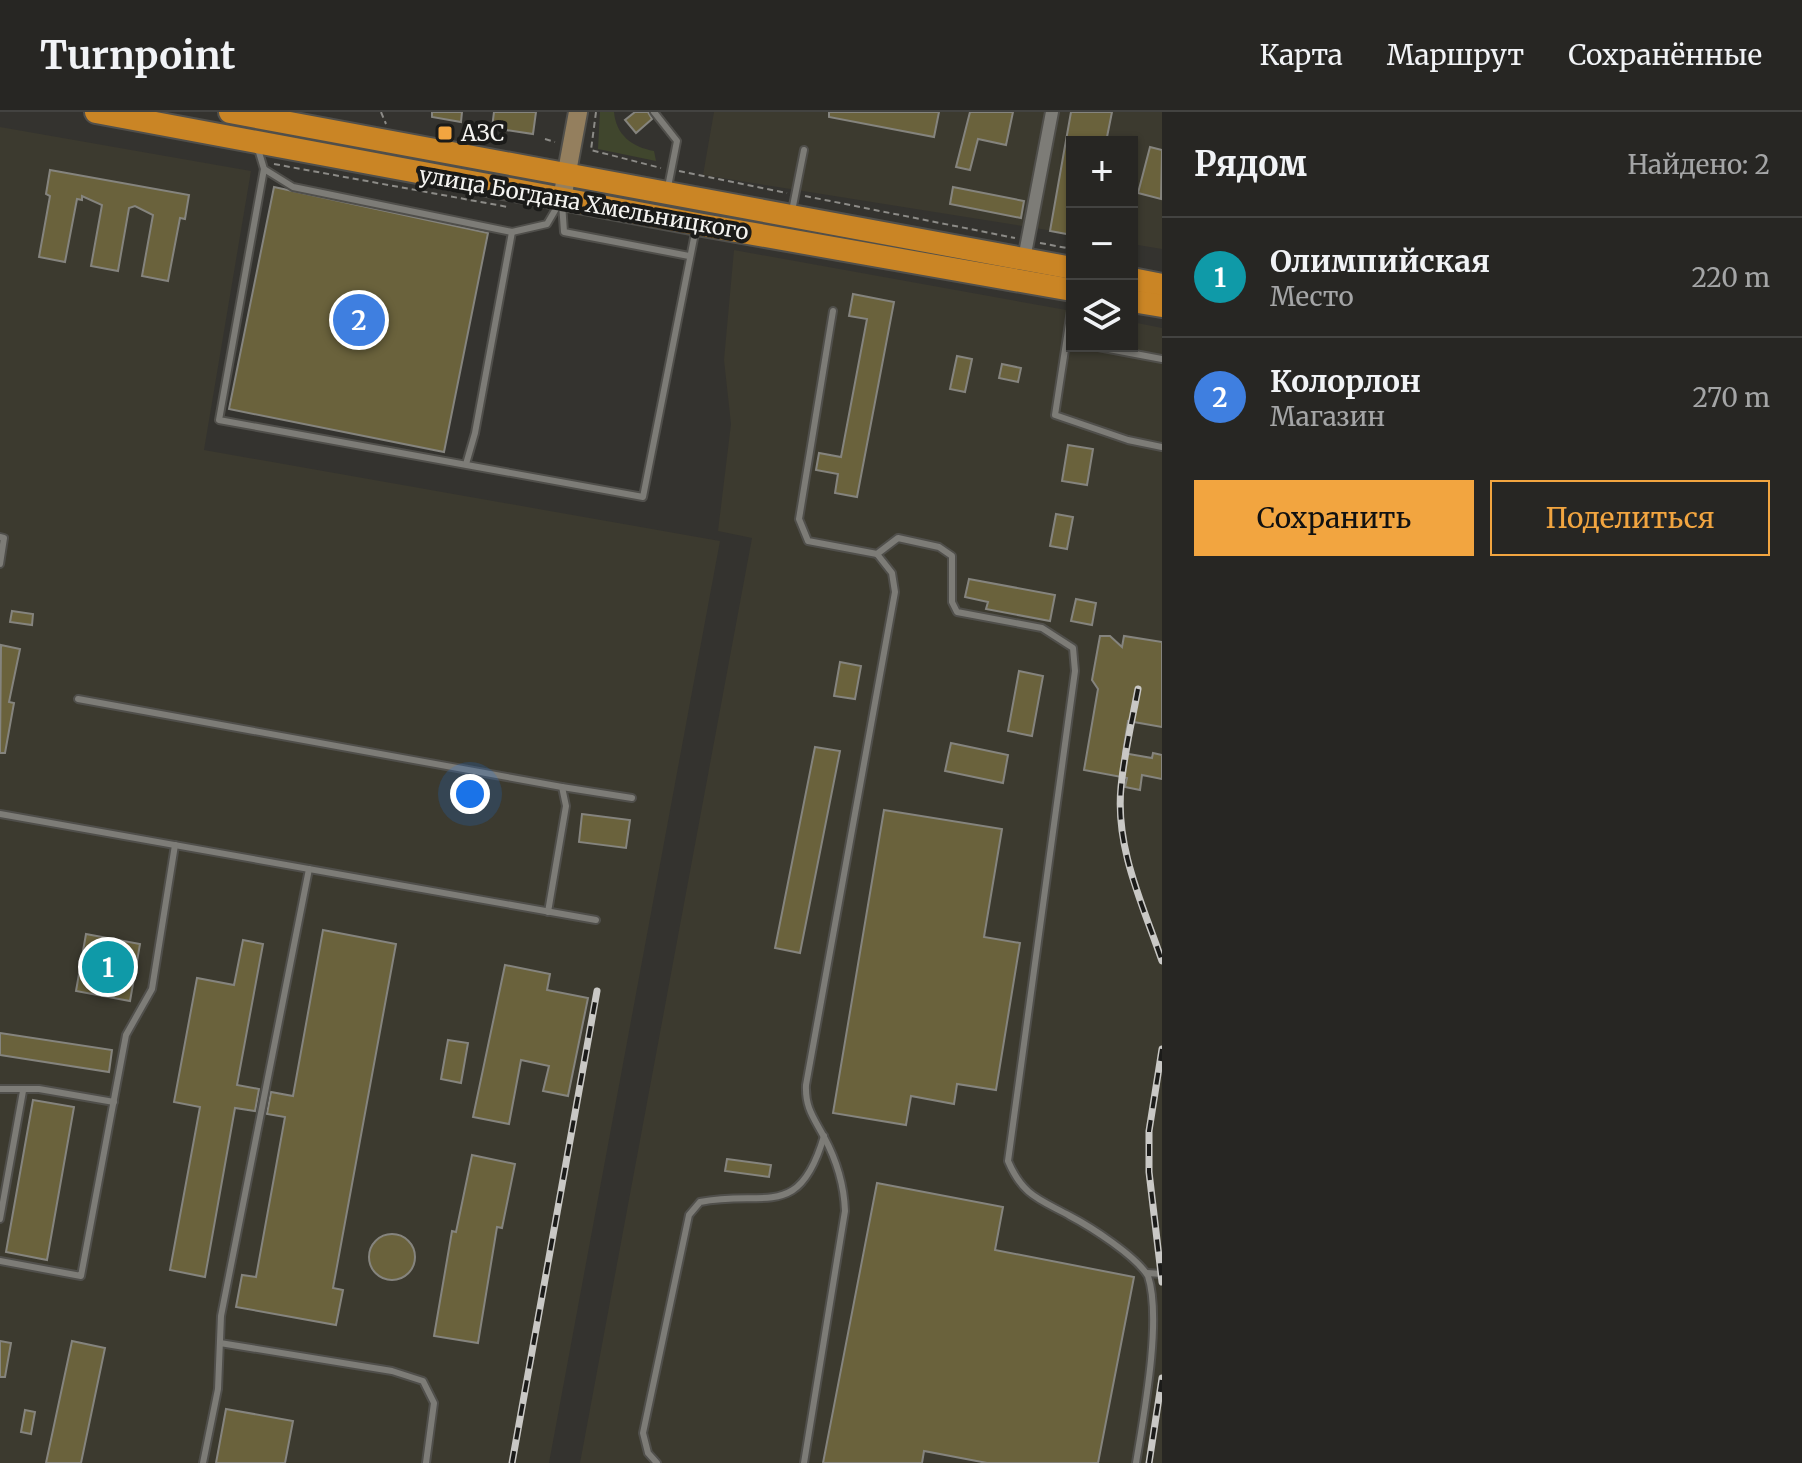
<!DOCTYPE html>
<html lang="ru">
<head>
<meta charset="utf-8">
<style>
  body { margin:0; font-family:Merriweather,serif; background:#2f2e2b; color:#f1f3f6 }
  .controls { position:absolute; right:24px; top:24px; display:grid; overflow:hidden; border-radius:0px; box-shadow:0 2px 6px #0004 }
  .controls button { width:72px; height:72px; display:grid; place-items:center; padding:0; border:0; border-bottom:2px solid #434341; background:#272623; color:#f1f3f6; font:40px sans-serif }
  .you { position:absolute; left:470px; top:682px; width:28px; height:28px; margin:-20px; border:6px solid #fff; border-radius:50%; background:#1a73e8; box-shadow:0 0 0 12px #1a73e833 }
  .badge { display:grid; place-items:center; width:52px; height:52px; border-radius:50%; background:#f2a540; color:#fff; font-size:26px; font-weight:700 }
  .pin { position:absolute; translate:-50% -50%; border:4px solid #fff; box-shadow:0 2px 8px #0006 }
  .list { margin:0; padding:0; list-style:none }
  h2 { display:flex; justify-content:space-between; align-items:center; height:104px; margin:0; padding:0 32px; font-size:34px }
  h2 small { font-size:26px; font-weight:400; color:#a4a5a6 }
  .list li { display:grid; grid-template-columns:52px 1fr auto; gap:24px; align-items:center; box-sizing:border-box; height:120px; padding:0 32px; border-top:2px solid #434341 }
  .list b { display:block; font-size:30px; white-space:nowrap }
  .list p { margin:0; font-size:26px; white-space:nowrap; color:#a4a5a6 }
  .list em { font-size:26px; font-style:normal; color:#a4a5a6 }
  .actions { display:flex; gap:16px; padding:24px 32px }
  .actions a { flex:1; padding:18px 0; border:2px solid #f2a540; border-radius:0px; text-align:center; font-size:28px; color:#f2a540 }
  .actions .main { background:#f2a540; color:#111 }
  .icon { flex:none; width:44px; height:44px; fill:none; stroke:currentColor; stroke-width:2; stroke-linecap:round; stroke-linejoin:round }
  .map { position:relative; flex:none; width:1162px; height:1351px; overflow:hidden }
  header { display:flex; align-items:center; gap:48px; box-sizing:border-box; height:112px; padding:0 40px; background:#272623; border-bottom:2px solid #434341 }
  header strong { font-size:38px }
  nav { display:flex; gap:44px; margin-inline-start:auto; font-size:28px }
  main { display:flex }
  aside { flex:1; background:#272623 }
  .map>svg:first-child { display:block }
</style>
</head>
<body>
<header>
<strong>Turnpoint</strong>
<nav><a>Карта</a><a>Маршрут</a><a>Сохранённые</a></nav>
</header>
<main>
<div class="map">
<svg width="1162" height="1351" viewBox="0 0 1162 1351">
  <rect width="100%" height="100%" fill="#34332f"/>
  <g fill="#3c3a2f">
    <polygon points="714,0 1162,0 1162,137 1132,132 1132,30 1072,30 1072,122 703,63"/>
    <polygon points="0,15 251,59 204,338 720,429 549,1351 0,1351"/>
    <polygon points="734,138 1072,199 1072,234 1132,234 1132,210 1162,216 1162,1351 580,1351 752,426 718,419 731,312 724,248"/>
  </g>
  <g fill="#40462d">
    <path d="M600 0H614C616 23 632 35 654 39L656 49 598 37Z"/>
    <polygon points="275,16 526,61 523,74 272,27"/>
  </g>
  <g fill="#6a623c" stroke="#85847e" stroke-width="2">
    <polygon points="432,0 462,0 461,10 432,5"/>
    <polygon points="494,0 536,0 533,22 492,16"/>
    <polygon points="635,0 648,0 652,7 636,21 625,8"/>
    <polygon points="829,0 939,0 934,25 829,5"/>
    <polygon points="970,0 1013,0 1006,33 978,27 970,58 956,55"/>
    <polygon points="1071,0 1112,0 1106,30 1072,30 1072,123 1050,119"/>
    <polygon points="1150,35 1162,38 1161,87 1138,81"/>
    <polygon points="50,58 189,83 185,107 180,106 168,169 142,164 153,103 135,94 129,96 118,159 91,154 102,93 82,84 82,88 77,87 65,150 39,145 50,84 46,82"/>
    <polygon points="274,75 488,121 444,340 229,297"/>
    <polygon points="953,75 1024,89 1021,106 950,92"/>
    <polygon points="853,182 894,190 857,385 835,381 838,362 816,358 819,341 841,345 867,207 849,204"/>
    <polygon points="957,244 972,247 965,280 950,277"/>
    <polygon points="1002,252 1021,256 1018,270 999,266"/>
    <polygon points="1068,333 1093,337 1087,373 1062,369"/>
    <polygon points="1056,402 1073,405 1067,437 1050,434"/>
    <polygon points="969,467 1055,483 1050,509 986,497 988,490 965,485"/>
    <polygon points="1076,487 1096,491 1092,513 1071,509"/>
    <polygon points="12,499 33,502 32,513 10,510"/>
    <polygon points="1100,524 1110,524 1122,535 1124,524 1162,530 1162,615 1128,609 1123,641 1152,646 1153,641 1162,643 1162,667 1142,663 1140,678 1125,675 1127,666 1084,658 1098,577 1092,568"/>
    <polygon points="1,533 20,537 9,590 14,591 5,641 0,641"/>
    <polygon points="840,550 861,554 855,587 834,584"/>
    <polygon points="1019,559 1043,564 1032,624 1008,619"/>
    <polygon points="951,631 1008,643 1003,671 945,659"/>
    <polygon points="815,635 840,639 800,841 775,836"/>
    <polygon points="884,698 1002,717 984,825 1020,831 996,978 957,972 954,992 911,984 906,1013 833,1001"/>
    <polygon points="582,702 630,708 626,736 579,730"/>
    <polygon points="323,818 396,832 333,1176 343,1178 336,1213 236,1195 242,1163 256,1165 285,1005 267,1002 271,980 293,984"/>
    <polygon points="86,822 140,832 130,889 76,879"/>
    <polygon points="243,828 263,832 237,973 259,977 255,999 235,996 205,1165 170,1158 200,995 174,990 197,866 234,873"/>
    <polygon points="505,853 550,862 547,878 588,886 568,984 543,979 549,954 521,948 509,1012 473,1005"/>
    <polygon points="0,921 112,938 109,960 0,943"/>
    <polygon points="448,928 468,931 461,971 441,967"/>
    <polygon points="33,988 74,995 47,1148 6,1140"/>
    <polygon points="472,1043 515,1052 502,1116 497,1115 478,1231 434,1224 452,1119 456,1120"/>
    <polygon points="727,1047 771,1053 769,1065 725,1059"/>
    <polygon points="877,1071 1003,1095 995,1138 1134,1165 1098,1351 987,1351 924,1339 922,1351 823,1351"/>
    <circle cx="392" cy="1145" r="23"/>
    <polygon points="0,1229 11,1231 5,1265 0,1265"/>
    <polygon points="72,1229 105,1236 81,1351 46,1351"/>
    <polygon points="226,1297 293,1309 285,1351 216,1351"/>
    <polygon points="25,1298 35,1300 31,1322 21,1320"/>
  </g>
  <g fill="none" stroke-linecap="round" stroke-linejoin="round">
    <g stroke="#504f4b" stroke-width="10">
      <g id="lane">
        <polyline points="654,0 677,29 668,75"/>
        <polyline points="258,37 264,57 293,75 512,120 547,112 560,90"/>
        <polyline points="264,57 219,308 643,385 696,116"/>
        <polyline points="562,91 564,120 689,144"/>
        <polyline points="792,99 804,38"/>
        <polyline points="1072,192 1055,303 1128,328 1162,335"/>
        <path d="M833 199 799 407 808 429 877 442 898 426 939 435 952 444V490L957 500 1042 516 1073 536 1075 559 1008 1049C1023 1084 1039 1087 1070 1104 1091 1115 1136 1144 1148 1164 1162 1207 1144 1302 1136 1351"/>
        <polyline points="1093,234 1162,247"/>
        <polyline points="466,352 475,321 512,120"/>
        <polyline points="0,425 4,426 0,452"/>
        <polyline points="78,587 562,675 566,694 548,800"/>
        <polyline points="562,675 632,686"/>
        <polyline points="0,702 596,808"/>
        <polyline points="0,977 39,977 114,990"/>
        <polyline points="0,1107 23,979"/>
        <polyline points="0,1149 81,1164 126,923 152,877 175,733"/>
        <polyline points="1147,1161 1162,1162"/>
        <polyline points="220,1231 392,1259 423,1269 434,1291 426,1351"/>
        <polyline points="203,1351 218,1277 221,1204 309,757"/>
        <path d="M657 1351 648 1341 643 1321 689 1103 700 1090C765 1077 799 1110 824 1024"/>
        <path d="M804 1351 845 1099C844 1072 837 1049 824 1025 814 1006 805 996 806 973L895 480 892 461 877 442"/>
      </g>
    </g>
    <g stroke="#504f4b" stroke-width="16">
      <polyline id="street" points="1024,147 1052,0"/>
    </g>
    <g stroke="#504f4b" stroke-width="22">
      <polyline id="secondary" points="562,87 578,0"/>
    </g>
    <g stroke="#504f4b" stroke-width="26">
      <g id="highway">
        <polyline points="96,0 697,112 1072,178"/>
        <polyline points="230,0 1072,156"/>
        <polyline points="1132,167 1162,173"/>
        <polyline points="1132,189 1162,194"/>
      </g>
    </g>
    <g stroke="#8c8b87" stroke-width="2" stroke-dasharray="6 4" stroke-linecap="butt">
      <polyline points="381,0 386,12"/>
      <polyline points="596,0 591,38 661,56"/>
      <polyline points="545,27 555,30"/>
      <polyline points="274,52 508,95"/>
      <polyline points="679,59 787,81"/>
      <polyline points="805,84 1015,126"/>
      <polyline points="1040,131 1072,137"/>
    </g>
    <use href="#lane" stroke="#7d7c77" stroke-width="6"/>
    <use href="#street" stroke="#7d7c77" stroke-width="12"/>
    <use href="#secondary" stroke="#947f5e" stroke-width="18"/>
    <use href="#highway" stroke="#ca8525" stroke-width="22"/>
    <g stroke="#c9c8c5" stroke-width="7">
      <g id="rail">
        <path d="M1138 577C1132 609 1124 642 1121 675 1115 736 1143 793 1162 849"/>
        <polyline points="1162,937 1149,1019 1149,1060 1162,1170"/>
        <polyline points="512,1351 597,879"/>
        <polyline points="1149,1351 1162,1266"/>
      </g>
    </g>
    <use href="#rail" stroke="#1b1b19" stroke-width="4" stroke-dasharray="12" stroke-linecap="butt"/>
  </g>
  <rect fill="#f2a540" stroke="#1b1b19" stroke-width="3" x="437" y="13" width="16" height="16" rx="4"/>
  <g text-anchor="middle" stroke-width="8" stroke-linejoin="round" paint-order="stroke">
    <g font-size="22" fill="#f5f4f1" stroke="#1b1b19" text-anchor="start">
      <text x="461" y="29">АЗС</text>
    </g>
    <g font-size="22" fill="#f5f4f1" stroke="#1b1b19">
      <text transform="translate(584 91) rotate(10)" y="8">улица Богдана Хмельницкого</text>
    </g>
  </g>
</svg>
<div class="controls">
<button>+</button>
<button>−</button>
<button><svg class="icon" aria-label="layers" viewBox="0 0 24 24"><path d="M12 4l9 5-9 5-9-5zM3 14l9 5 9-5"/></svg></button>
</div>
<div class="you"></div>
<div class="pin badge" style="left:108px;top:855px;background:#0f9aa8">1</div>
<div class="pin badge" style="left:359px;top:208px;background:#3f7fe0">2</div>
</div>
<aside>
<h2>Рядом<small>Найдено: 2</small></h2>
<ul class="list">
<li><span class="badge" style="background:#0f9aa8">1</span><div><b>Олимпийская</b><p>Место</p></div><em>220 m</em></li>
<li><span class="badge" style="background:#3f7fe0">2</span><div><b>Колорлон</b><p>Магазин</p></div><em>270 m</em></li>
</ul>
<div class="actions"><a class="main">Сохранить</a><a>Поделиться</a></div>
</aside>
</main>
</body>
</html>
